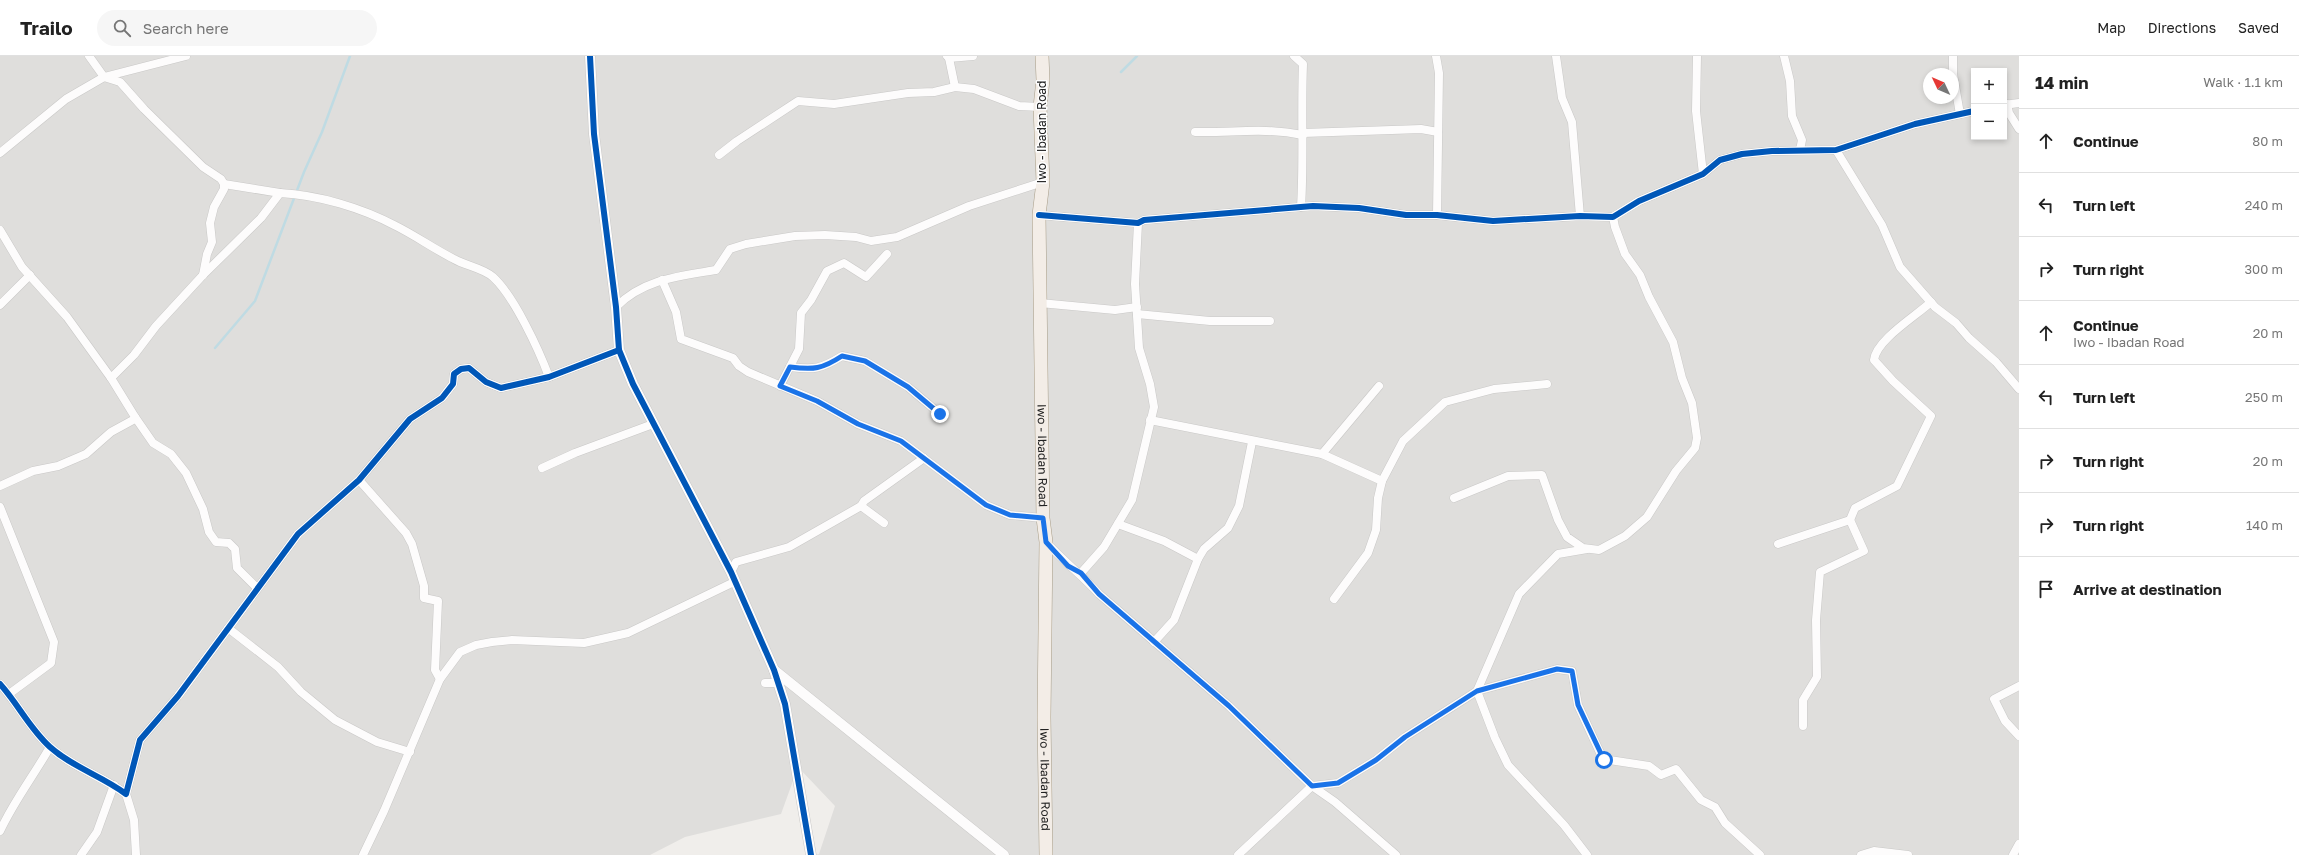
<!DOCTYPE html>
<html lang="en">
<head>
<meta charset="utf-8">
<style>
  body { margin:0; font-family:"Golos Text",sans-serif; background:#f6f6f6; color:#222 }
  .controls { position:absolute; right:12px; top:12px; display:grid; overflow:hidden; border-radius:0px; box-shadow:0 2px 6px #0003 }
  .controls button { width:36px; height:36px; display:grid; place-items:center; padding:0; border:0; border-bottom:1px solid #e0e0e0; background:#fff; color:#222; font:20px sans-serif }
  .compass { position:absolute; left:1923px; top:12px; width:36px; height:36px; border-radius:50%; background:#fff; box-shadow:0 2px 6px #0003; rotate:314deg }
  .stop { position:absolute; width:12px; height:12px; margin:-9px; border:3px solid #1a73e8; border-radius:50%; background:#fff }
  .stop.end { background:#1a73e8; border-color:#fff; box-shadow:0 1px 4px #0008 }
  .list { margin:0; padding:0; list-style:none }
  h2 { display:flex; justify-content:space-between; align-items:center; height:52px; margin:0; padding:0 16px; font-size:17px }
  h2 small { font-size:13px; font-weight:400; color:#767676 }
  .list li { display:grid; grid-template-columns:26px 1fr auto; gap:12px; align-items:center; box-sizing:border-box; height:64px; padding:0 16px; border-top:1px solid #e0e0e0 }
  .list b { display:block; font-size:15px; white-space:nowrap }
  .list p { margin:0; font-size:13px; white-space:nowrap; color:#767676 }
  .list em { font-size:13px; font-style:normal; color:#767676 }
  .icon { flex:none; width:22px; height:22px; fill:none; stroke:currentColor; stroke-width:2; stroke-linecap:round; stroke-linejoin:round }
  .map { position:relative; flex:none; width:2019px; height:799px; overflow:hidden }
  header { display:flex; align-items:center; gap:24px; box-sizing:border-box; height:56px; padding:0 20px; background:#fff; border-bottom:1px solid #e0e0e0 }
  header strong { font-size:19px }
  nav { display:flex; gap:22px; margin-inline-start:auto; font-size:14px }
  .search { width:280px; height:36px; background:#f6f6f6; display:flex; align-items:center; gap:10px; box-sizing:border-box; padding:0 14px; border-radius:22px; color:#767676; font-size:15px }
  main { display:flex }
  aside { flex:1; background:#fff }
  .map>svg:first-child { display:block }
</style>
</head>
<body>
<header>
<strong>Trailo</strong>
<div class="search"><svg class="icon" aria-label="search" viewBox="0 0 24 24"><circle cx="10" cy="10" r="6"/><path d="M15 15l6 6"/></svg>Search here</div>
<nav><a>Map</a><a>Directions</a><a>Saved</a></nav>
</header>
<main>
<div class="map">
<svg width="2019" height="799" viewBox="0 0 2019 799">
  <rect width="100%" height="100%" fill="#f0eeeb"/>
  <path fill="#dfdedc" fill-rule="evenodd" d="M0 0H2019V799H815L819 798 835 750 798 711 781 758 685 781 650 799H0ZM1974 15H2004V81H1974ZM1929 18H1953V42H1929Z"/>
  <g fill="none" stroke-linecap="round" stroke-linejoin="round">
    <g stroke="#bfdbe3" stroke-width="2.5">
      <polyline points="1121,16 1137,0"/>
      <polyline points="215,292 255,245 304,116 322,76 350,0"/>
    </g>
    <g stroke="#c9c8c7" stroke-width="9">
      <g id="minor">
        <polyline points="89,0 104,21 120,26 144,53 203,111 221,123 224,128 224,133 214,151 210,167 212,186 207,198 203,219"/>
        <polyline points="947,0 949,2 973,0"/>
        <path d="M1294 0 1303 8C1301 56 1304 103 1301 151"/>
        <polyline points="1436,0 1439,17 1437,159"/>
        <polyline points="1556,0 1562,42 1572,66 1580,160"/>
        <polyline points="1697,0 1696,55 1703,118"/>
        <polyline points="1784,0 1790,25 1792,60 1802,84 1800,94"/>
        <polyline points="1953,0 1953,18 1960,58"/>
        <polyline points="949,2 955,31"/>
        <polyline points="2007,48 2009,57 2019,73"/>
        <polyline points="2004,49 2019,47"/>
        <path d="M1195 76C1234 77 1262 71 1303 79"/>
        <polyline points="1303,77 1421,73 1438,76"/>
        <polyline points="1836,94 1882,169 1900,211 1935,251 1956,267 1969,282 1996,306 2019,333"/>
        <polyline points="0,97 66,43 104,21 186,0"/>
        <polyline points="719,99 737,85 798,45 834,48 908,37 934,36 955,31 974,33 1019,50 1040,51"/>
        <polyline points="224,128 280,137"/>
        <polyline points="1039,159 1138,167 1144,164 1313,150 1359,152 1406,159 1437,159 1493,165 1580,160 1613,161 1639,145 1703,118 1720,104 1742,98 1772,95 1836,94 1915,68 1974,55"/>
        <polyline points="0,174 22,211 67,261 111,322 135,361 133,364 111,376 86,398 58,410 33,415 0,430"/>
        <polyline points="662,224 676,256 681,283 733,302 739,310 748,316 817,345 858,368 901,385 986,449 1010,459 1043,462"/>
        <polyline points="1040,247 1115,254 1137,251"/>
        <polyline points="0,249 30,219"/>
        <path d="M616 251C643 223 680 220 716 214L730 193 746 188 795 180 825 179 856 181 871 185 897 181 969 150 1043 126"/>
        <polyline points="1137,258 1210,265 1270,265"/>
        <path d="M790 311C814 314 821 313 842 300L865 305 908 331 940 358"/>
        <path d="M111 322 134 299 156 270 203 219 261 162 280 137C319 139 362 152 396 170 416 180 434 193 454 203 466 210 483 212 493 221 514 240 539 294 549 321"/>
        <polyline points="780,330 799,293 801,257 811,244 827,215 844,207 866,221 887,198"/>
        <polyline points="135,361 153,387 171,398 186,417 203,453 209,476 216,486 229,487 235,493 237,512 257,532"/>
        <polyline points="1150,364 1322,398 1382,425"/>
        <polyline points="1322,398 1379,330"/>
        <polyline points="542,412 575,397 653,368"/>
        <polyline points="359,424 406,477 412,488 424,530 424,542 438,545 435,614 440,623"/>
        <polyline points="1454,442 1508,420 1542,419 1558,464 1567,481 1583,492 1599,494 1625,480 1647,461 1676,415 1695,392 1697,382 1692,347 1682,322 1673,286 1649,241 1640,219 1625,198 1615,171 1613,161"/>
        <polyline points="861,450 884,467"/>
        <polyline points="0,451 54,586 51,607 9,638"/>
        <polyline points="1118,468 1164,485 1198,503"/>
        <path d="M1046 486C1063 505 1082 519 1099 538L1229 650 1312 730 1335 746 1396 799"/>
        <path d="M1778 488 1850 464 1855 452 1897 430 1931 360 1893 325 1874 304C1876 284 1916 260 1931 246"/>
        <polyline points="731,516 736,506 789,491 861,450 864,445 924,402"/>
        <polyline points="1081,517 1104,491 1132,444 1154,351 1150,328 1139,292 1135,228 1138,167"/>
        <polyline points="1334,543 1368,497 1376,474 1378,442 1382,425 1403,385 1445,346 1494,333 1547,328"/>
        <polyline points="228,572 278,611 301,636 335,664 377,686 410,696"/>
        <polyline points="1154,586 1174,564 1198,503 1204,493 1228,472 1239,450 1252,386"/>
        <polyline points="765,627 779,627"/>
        <path d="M0 628C18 648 30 673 50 691 72 711 102 720 126 738L140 684 178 640 298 478 359 424 410 363 442 342 453 328 454 318 461 313 469 312 486 326 501 332 549 321 619 294"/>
        <polyline points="2019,630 1994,643 2005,665 2019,680"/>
        <polyline points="1803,670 1803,644 1817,621 1816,564 1820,516 1864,495 1850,464"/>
        <polyline points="126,738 134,764 136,799"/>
        <path d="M0 775C14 745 34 719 50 691"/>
        <polyline points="81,799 97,776 114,729"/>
        <polyline points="363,799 384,755 440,623 460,596 476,589 492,586 512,584 584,587 628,577 734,526"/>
        <polyline points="1238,799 1312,730 1338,727 1376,704 1405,681 1477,635 1557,613 1572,615 1578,649 1603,703 1649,710 1661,719 1676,713 1701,744 1715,751 1725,767 1760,799"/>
        <polyline points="1587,799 1564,769 1508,709 1495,682 1477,635 1519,538 1558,498 1587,493"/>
        <polyline points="1861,799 1874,795 1908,799"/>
        <polyline points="2013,799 2019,788"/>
      </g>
    </g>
    <g stroke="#c9c8c7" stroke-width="11">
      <g id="tertiary">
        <polyline points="590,0 594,78 616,251 619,294 633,328 731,516 774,614 785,648 811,799"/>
        <polyline points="774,614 1004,799"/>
      </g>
    </g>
    <g stroke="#a79c86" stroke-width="14">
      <g id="primary">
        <path id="s1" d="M1042 0 1043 24 1040 51 1043 126 1039 159 1043 462 1046 486 1044 661 1046 799"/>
      </g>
    </g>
    <use href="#minor" stroke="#fdfcfc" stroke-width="8"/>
    <use href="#tertiary" stroke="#fdfcfc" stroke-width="10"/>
    <use href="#primary" stroke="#f3ede7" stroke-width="13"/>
    <g stroke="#fff" stroke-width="8">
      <g id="cycleway">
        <polyline points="590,0 594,78 616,251 619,294 633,328 731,516 774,614 785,648 811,799"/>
        <polyline points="1039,159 1138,167 1144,164 1313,150 1359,152 1406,159 1437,159 1493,165 1580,160 1613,161 1639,145 1703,118 1720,104 1742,98 1772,95 1836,94 1915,68 1974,55"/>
        <path d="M0 628C18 648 30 673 50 691 72 711 102 720 126 738L140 684 178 640 298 478 359 424 410 363 442 342 453 328 454 318 461 313 469 312 486 326 501 332 549 321 619 294"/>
      </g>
    </g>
    <use href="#cycleway" stroke="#0057b8" stroke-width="6"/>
  </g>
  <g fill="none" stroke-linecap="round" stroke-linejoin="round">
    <path stroke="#1a73e8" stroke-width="5" d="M940 358 908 331 865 305 842 300C822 313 814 314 790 311L780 330 817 345 858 368 901 385 986 449 1010 459 1043 462 1046 486 1068 510 1081 517 1099 538 1229 650 1312 730 1338 727 1376 704 1405 681 1477 635 1557 613 1572 615 1578 649 1604 704"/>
  </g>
  <g text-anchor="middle" stroke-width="3" stroke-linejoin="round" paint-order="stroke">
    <g font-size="12" fill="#222" stroke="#fff">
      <text transform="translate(1042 76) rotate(-90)" y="4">Iwo - Ibadan Road</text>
      <text dy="4" stroke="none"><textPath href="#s1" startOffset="400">Iwo - Ibadan Road</textPath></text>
      <text dy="4" stroke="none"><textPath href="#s1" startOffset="724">Iwo - Ibadan Road</textPath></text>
    </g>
  </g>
</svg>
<div class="controls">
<button>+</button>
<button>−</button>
</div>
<svg class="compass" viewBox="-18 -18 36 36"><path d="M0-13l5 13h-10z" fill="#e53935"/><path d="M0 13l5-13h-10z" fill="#767676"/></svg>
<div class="stop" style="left:1604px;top:704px"></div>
<div class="stop end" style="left:940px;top:358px"></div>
</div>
<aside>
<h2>14 min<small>Walk · 1.1 km</small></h2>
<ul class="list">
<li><svg class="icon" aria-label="ahead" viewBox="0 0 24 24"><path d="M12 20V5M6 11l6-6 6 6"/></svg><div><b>Continue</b></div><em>80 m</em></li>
<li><svg class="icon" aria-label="left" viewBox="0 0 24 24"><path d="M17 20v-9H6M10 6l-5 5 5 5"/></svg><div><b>Turn left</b></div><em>240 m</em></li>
<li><svg class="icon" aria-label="right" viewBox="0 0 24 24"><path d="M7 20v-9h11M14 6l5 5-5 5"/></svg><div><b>Turn right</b></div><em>300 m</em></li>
<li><svg class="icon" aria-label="ahead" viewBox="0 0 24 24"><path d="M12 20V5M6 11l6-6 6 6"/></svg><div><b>Continue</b><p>Iwo - Ibadan Road</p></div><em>20 m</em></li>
<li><svg class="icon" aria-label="left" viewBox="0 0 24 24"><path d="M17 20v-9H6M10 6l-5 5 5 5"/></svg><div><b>Turn left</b></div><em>250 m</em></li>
<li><svg class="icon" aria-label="right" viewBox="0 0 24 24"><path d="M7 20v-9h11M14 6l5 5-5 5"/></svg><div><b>Turn right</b></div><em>20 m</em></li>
<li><svg class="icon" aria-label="right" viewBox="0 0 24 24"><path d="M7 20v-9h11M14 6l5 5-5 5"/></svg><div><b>Turn right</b></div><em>140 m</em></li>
<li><svg class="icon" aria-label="arrive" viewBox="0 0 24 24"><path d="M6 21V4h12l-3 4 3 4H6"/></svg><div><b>Arrive at destination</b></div></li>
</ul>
</aside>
</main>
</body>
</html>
